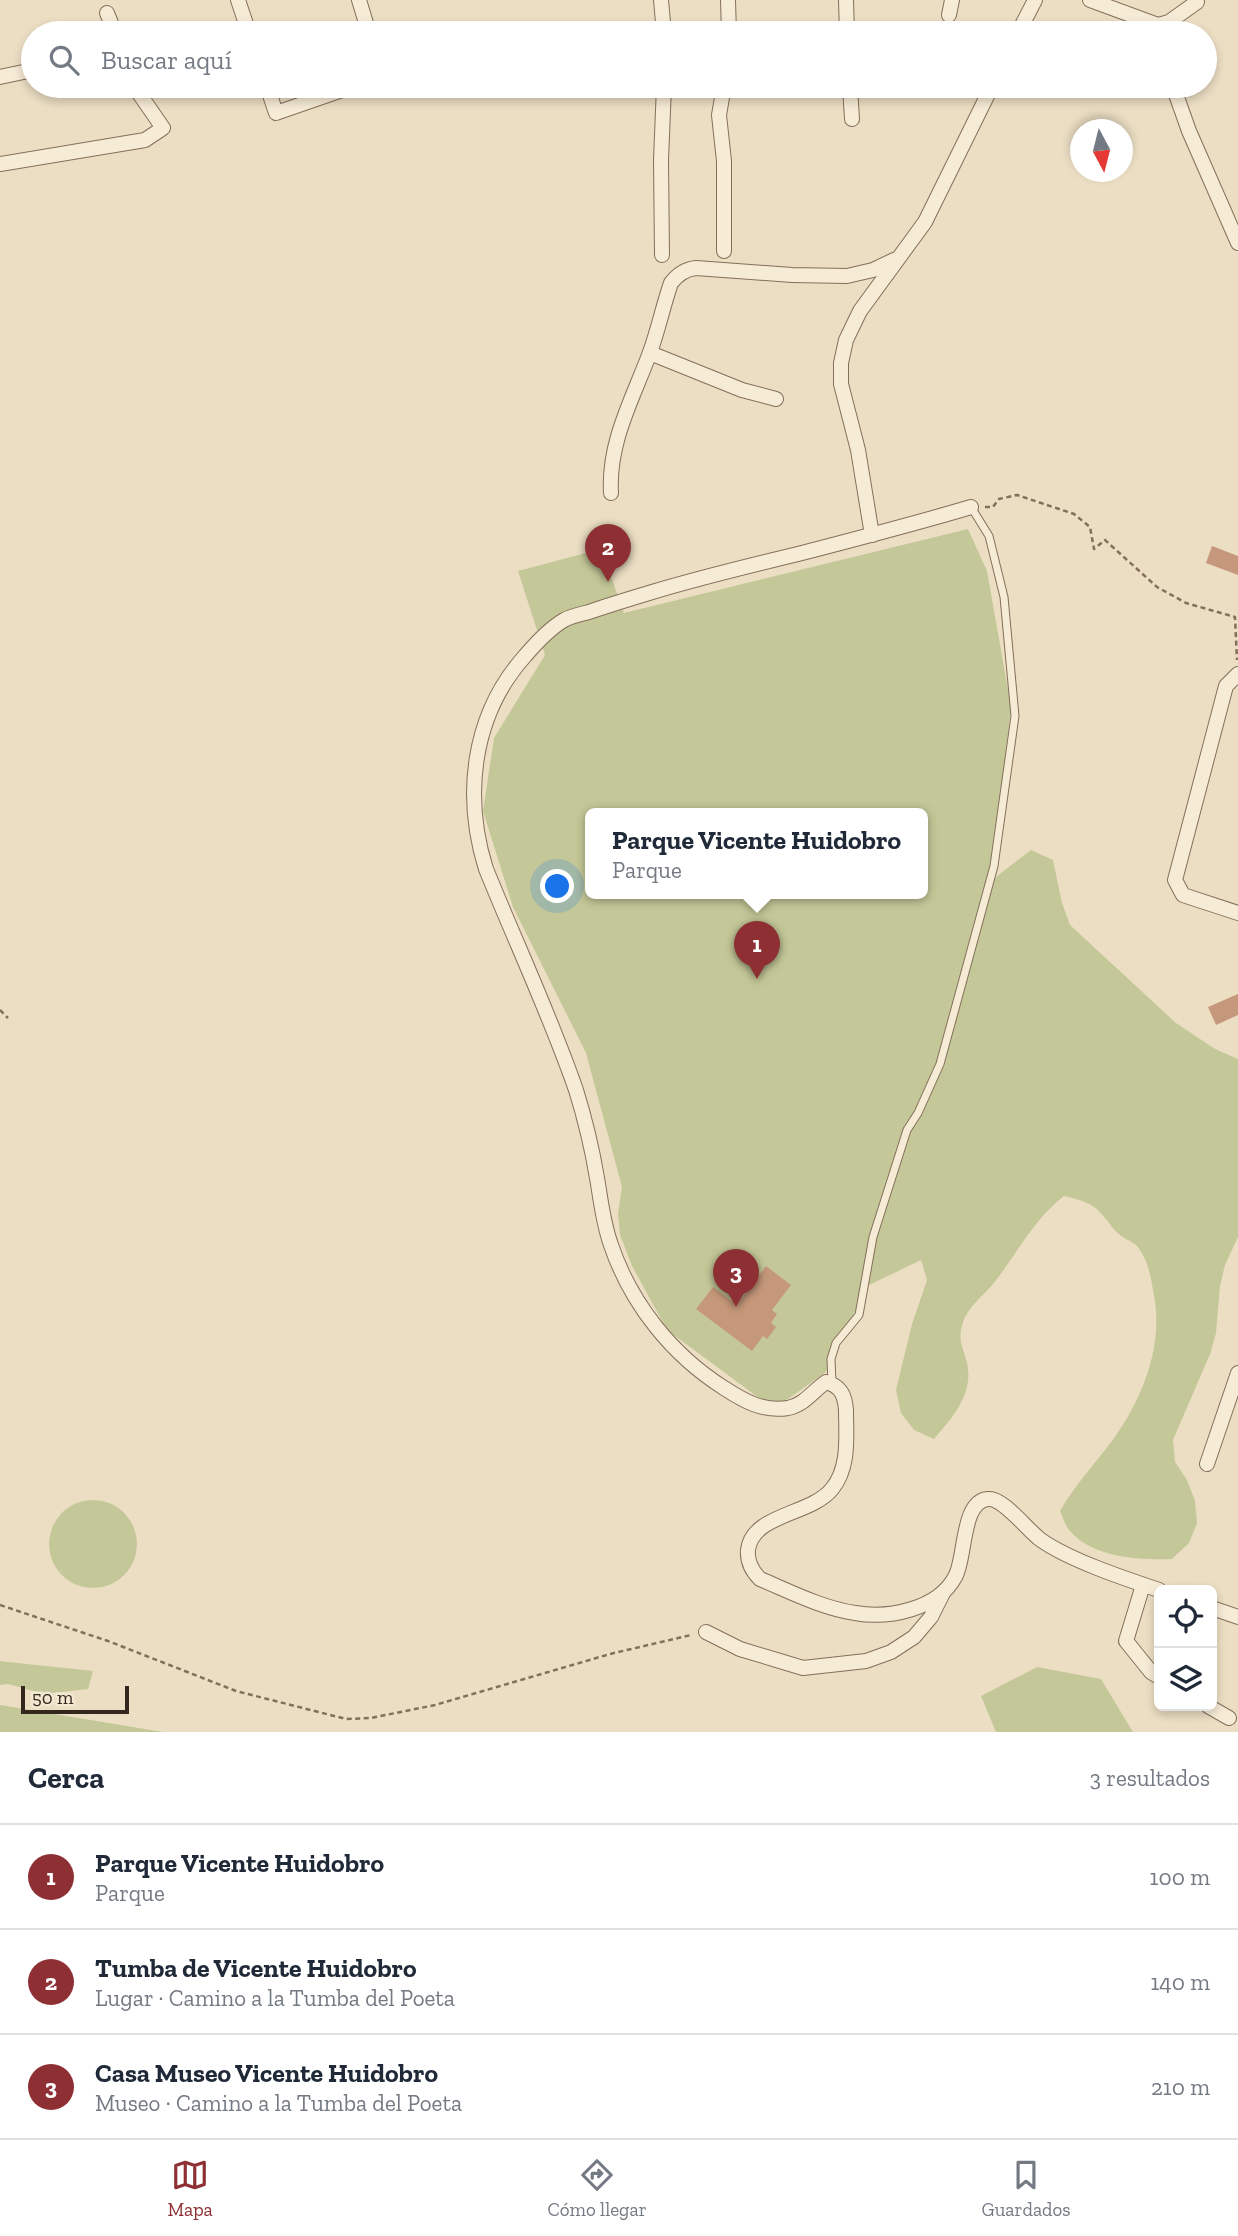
<!DOCTYPE html>
<html lang="es">
<head>
<meta charset="utf-8">
<style>
  body { margin:0; font-family:"Zilla Slab",serif; background:#f2f2f3; color:#1f2937 }
  .controls { position:absolute; right:21px; bottom:21px; display:grid; overflow:hidden; border-radius:10px; box-shadow:0 4px 10px #0003 }
  .controls button { width:63px; height:63px; display:grid; place-items:center; padding:0; border:0; border-bottom:2px solid #e0e1e3; background:#fff; color:#1f2937; font:35px sans-serif }
  .compass { position:absolute; left:1070px; top:119px; width:63px; height:63px; border-radius:50%; background:#fff; box-shadow:0 4px 10px #0003; rotate:173deg }
  .scale { position:absolute; left:21px; bottom:18px; width:108px; box-sizing:border-box; padding-left:7px; border:4px solid #34281e; border-top:0; font-size:19px; line-height:24px; white-space:nowrap; color:#34281e; -webkit-text-stroke:5px #f3e8d2; paint-order:stroke }
  .you { position:absolute; left:558px; top:887px; width:24px; height:24px; margin:-18px; border:5px solid #fff; border-radius:50%; background:#1a73e8; box-shadow:0 0 0 10px #1a73e833 }
  .badge { display:grid; place-items:center; width:46px; height:46px; border-radius:50%; background:#8e2f33; color:#fff; font-size:23px; font-weight:700 }
  .pin { position:absolute; translate:-50% -58px; filter:drop-shadow(0 2px 4px #0008) }
  .pin::after { content:''; position:absolute; top:37px; width:24px; height:21px; background:inherit; clip-path:polygon(0 0,100% 0,50% 100%) }
  .popup { position:absolute; left:585px; top:808px; width:343px; height:91px; box-sizing:border-box; display:grid; place-content:center; border-radius:10px; background:#fff; filter:drop-shadow(0 2px 5px #0005); font-size:23px; white-space:nowrap; color:#747a83 }
  .popup b { font-size:26px; color:#1f2937 }
  .popup::after { content:''; position:absolute; left:50%; top:100%; margin-left:-14px; border:14px solid transparent; border-top-color:#fff }
  .list { margin:0; padding:0; list-style:none }
  h2 { display:flex; justify-content:space-between; align-items:center; height:91px; margin:0; padding:0 28px; font-size:30px }
  h2 small { font-size:23px; font-weight:400; color:#747a83 }
  .list li { display:grid; grid-template-columns:46px 1fr auto; gap:21px; align-items:center; box-sizing:border-box; height:105px; padding:0 28px; border-top:2px solid #e0e1e3 }
  .list b { display:block; font-size:26px; white-space:nowrap }
  .list p { margin:0; font-size:23px; white-space:nowrap; color:#747a83 }
  .list em { font-size:23px; font-style:normal; color:#747a83 }
  .icon { flex:none; width:38px; height:38px; fill:none; stroke:currentColor; stroke-width:2; stroke-linecap:round; stroke-linejoin:round }
  .map { position:relative; flex:none; width:1238px; height:1732px; overflow:hidden }
  .search { position:absolute; background:#fff; box-shadow:0 4px 10px #0003; left:21px; right:21px; top:21px; height:77px; display:flex; align-items:center; gap:18px; box-sizing:border-box; padding:0 24px; border-radius:38px; color:#747a83; font-size:26px }
  .sheet { height:406px; background:#fff }
  nav { display:flex; justify-content:space-around; align-items:center; box-sizing:border-box; height:98px; border-top:2px solid #e0e1e3; background:#fff; font-size:19px; color:#747a83 }
  nav a { display:grid; justify-items:center; gap:4px }
  nav .on { color:#8e2f33 }
  .map>svg:first-child { display:block }
</style>
</head>
<body>
<div class="map">
<svg width="1238" height="1732" viewBox="0 0 1238 1732">
  <rect width="100%" height="100%" fill="#ebdec3"/>
  <g fill="#c4c898" fill-rule="evenodd">
    <path d="M968 529 987 571 1011 707 992 880 1031 850 1053 860 1062 903 1070 925 1176 1023 1215 1049 1238 1059V1237L1225 1265 1220 1286 1216 1333 1210 1354 1173 1440 1175 1462 1187 1480 1195 1501 1197 1523 1189 1543 1172 1559C1139 1560 1093 1558 1070 1531 1065 1526 1063 1517 1060 1511 1072 1490 1086 1474 1101 1455 1136 1413 1165 1352 1154 1296 1151 1278 1149 1261 1137 1246 1132 1241 1124 1239 1119 1234 1113 1230 1110 1223 1105 1218 1094 1203 1081 1200 1064 1196 1033 1220 1017 1254 993 1284 983 1296 968 1307 963 1322 957 1342 963 1345 967 1363 974 1394 953 1417 934 1439L914 1430 901 1413 896 1390 912 1324 927 1280 921 1260 867 1286 826 1372 785 1401 767 1404 667 1330 632 1266 620 1235 618 1213 622 1187 586 1053 513 907 483 811 494 738 545 655 518 571 601 549 624 613ZM591 813H923V893H591Z"/>
    <circle cx="93" cy="1544" r="44"/>
    <polygon points="0,1661 8,1662 93,1671 88,1689 44,1694 8,1684 0,1685"/>
    <polygon points="1037,1667 1101,1679 1133,1732 996,1732 981,1696"/>
    <polygon points="0,1705 163,1732 0,1732"/>
  </g>
  <g fill="#c6987b">
    <polygon points="1212,546 1238,556 1238,575 1206,563"/>
    <polygon points="1238,994 1238,1015 1216,1025 1208,1007"/>
    <polygon points="766,1266 791,1285 772,1310 777,1314 771,1323 776,1327 767,1339 763,1336 752,1351 696,1309 713,1287 737,1305"/>
  </g>
  <g fill="none" stroke-linecap="round" stroke-linejoin="round">
    <g stroke="#846f5b" stroke-width="9">
      <polyline id="lane" points="832,1383 831,1359 836,1343 859,1315 873,1237 907,1130 918,1113 940,1064 994,866 1015,716 1004,597 989,536 971,507"/>
    </g>
    <g stroke="#846f5b" stroke-width="16">
      <g id="street">
        <polyline points="238,0 249,33"/>
        <polyline points="359,0 369,33"/>
        <polyline points="661,0 664,33"/>
        <polyline points="728,0 729,33"/>
        <polyline points="846,0 847,33"/>
        <polyline points="1090,0 1158,25 1169,22 1197,2"/>
        <polyline points="107,13 115,33"/>
        <polyline points="949,15 952,0"/>
        <polyline points="1018,33 1035,0"/>
        <polyline points="0,77 33,70"/>
        <polyline points="267,86 276,113 354,86"/>
        <polyline points="724,86 719,115 724,161 724,251"/>
        <polyline points="850,86 852,119"/>
        <polyline points="1173,86 1189,131 1238,243"/>
        <polyline points="0,164 145,140 163,128 134,86"/>
        <polyline points="662,255 661,160 664,86"/>
        <polyline points="650,353 742,390 776,399"/>
        <path d="M611 493C608 443 632 400 649 355 658 331 663 306 671 283 678 274 685 269 696 268L792 275 847 276 873 270 894 260"/>
        <path d="M971 507C914 524 856 539 798 554 748 566 698 578 649 593 629 599 609 605 589 612 581 614 571 616 564 620 549 629 536 643 525 656 472 715 463 796 486 869 516 943 550 1015 576 1090 585 1119 592 1148 597 1178 601 1201 603 1223 611 1245 631 1304 672 1355 724 1388 744 1401 763 1412 788 1408 804 1405 813 1391 826 1382 841 1386 845 1396 846 1410 846 1436 850 1467 832 1489 811 1515 752 1514 748 1550 747 1561 752 1571 760 1579 791 1592 822 1608 855 1613 889 1619 938 1609 955 1577 966 1559 961 1501 988 1499 1003 1497 1028 1531 1041 1540 1069 1560 1126 1579 1159 1590"/>
        <polyline points="872,535 858,450 841,384 841,363 846,340 860,311 925,222 992,86"/>
        <polyline points="1238,674 1226,686 1175,880 1183,895 1238,913"/>
        <polyline points="1207,1464 1238,1373"/>
        <polyline points="1143,1585 1126,1641 1151,1672 1159,1677"/>
        <polyline points="1212,1608 1238,1617"/>
        <polyline points="706,1632 740,1649 803,1668 866,1661 891,1652 914,1637 931,1617 943,1593"/>
        <polyline points="1208,1706 1229,1718"/>
      </g>
    </g>
    <g stroke="#846f5b" stroke-width="2.5" stroke-dasharray="5 3.5" stroke-linecap="butt">
      <polyline points="985,507 993,507 999,499 1017,495 1074,514 1090,527 1094,549 1105,540 1157,587 1186,603 1235,617 1237,660"/>
      <polyline points="0,1010 8,1018"/>
      <polyline points="0,1605 108,1641 236,1691 346,1719 371,1718 435,1705 610,1654 691,1635"/>
    </g>
    <use href="#lane" stroke="#f6ebd5" stroke-width="7"/>
    <use href="#street" stroke="#f6ebd5" stroke-width="14"/>
  </g>
</svg>
<div class="controls">
<button><svg class="icon" aria-label="locate" viewBox="0 0 24 24"><circle cx="12" cy="12" r="6"/><path d="M12 2v4M12 18v4M2 12h4M18 12h4"/></svg></button>
<button><svg class="icon" aria-label="layers" viewBox="0 0 24 24"><path d="M12 4l9 5-9 5-9-5zM3 14l9 5 9-5"/></svg></button>
</div>
<svg class="compass" viewBox="-18 -18 36 36"><path d="M0-13l5 13h-10z" fill="#e53935"/><path d="M0 13l5-13h-10z" fill="#747a83"/></svg>
<div class="scale">50 m</div>
<div class="you"></div>
<div class="pin badge" style="left:757px;top:979px">1</div>
<div class="popup"><b>Parque Vicente Huidobro</b>Parque</div>
<div class="pin badge" style="left:608px;top:582px">2</div>
<div class="pin badge" style="left:736px;top:1307px">3</div>
<div class="search"><svg class="icon" aria-label="search" viewBox="0 0 24 24"><circle cx="10" cy="10" r="6"/><path d="M15 15l6 6"/></svg>Buscar aquí</div>
</div>
<section class="sheet">
<h2>Cerca<small>3 resultados</small></h2>
<ul class="list">
<li><span class="badge">1</span><div><b>Parque Vicente Huidobro</b><p>Parque</p></div><em>100 m</em></li>
<li><span class="badge">2</span><div><b>Tumba de Vicente Huidobro</b><p>Lugar · Camino a la Tumba del Poeta</p></div><em>140 m</em></li>
<li><span class="badge">3</span><div><b>Casa Museo Vicente Huidobro</b><p>Museo · Camino a la Tumba del Poeta</p></div><em>210 m</em></li>
</ul>
</section>
<nav>
<a class="on"><svg class="icon" aria-label="map" viewBox="0 0 24 24"><path d="M3 6l6-2 6 2 6-2v14l-6 2-6-2-6 2zM9 4v14M15 6v14"/></svg>Mapa</a>
<a><svg class="icon" aria-label="directions" viewBox="0 0 24 24"><path d="M12 3l9 9-9 9-9-9zM9 14v-3h6M13 9l2 2-2 2"/></svg>Cómo llegar</a>
<a><svg class="icon" aria-label="saved" viewBox="0 0 24 24"><path d="M7 4h10v16l-5-4-5 4z"/></svg>Guardados</a>
</nav>
</body>
</html>
